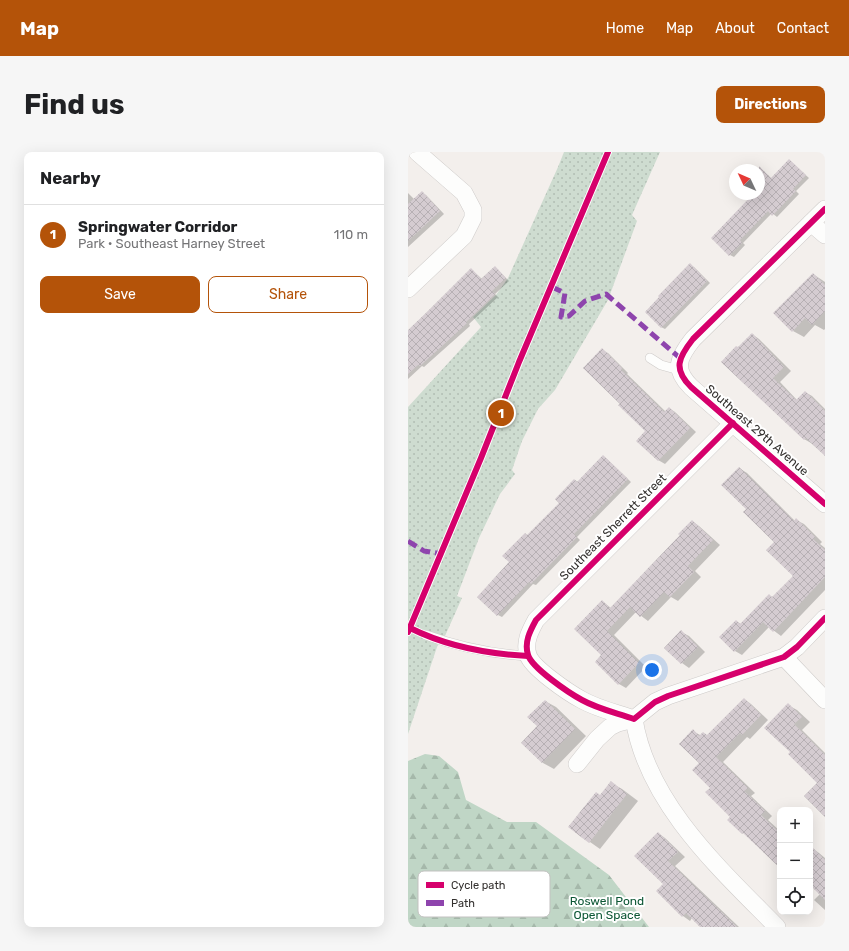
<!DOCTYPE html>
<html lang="en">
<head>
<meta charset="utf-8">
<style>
  body { margin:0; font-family:Rubik,sans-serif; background:#f6f6f6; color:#202124 }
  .controls { position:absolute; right:12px; bottom:12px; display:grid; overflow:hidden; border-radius:8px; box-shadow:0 4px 16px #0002 }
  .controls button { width:36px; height:36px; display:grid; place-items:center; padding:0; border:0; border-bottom:1px solid #e0e0e0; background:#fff; color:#202124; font:20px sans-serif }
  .compass { position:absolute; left:321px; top:12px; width:36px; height:36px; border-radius:50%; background:#fff; box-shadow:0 4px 16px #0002; rotate:314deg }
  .you { position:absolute; left:244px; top:518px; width:14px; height:14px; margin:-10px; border:3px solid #fff; border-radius:50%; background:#1a73e8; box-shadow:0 0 0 6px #1a73e833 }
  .badge { display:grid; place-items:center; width:26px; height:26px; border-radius:50%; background:#b45309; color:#fff; font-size:13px; font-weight:700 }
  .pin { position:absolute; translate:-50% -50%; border:2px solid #fff; box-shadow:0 1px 4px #0006 }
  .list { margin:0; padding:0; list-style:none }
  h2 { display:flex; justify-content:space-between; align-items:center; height:52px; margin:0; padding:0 16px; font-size:17px }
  h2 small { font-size:13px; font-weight:400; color:#757577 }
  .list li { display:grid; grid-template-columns:26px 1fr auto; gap:12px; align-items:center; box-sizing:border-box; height:60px; padding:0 16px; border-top:1px solid #e0e0e0 }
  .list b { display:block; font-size:15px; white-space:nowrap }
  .list p { margin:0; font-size:13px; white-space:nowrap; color:#757577 }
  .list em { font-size:13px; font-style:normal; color:#757577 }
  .actions { display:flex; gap:8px; padding:12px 16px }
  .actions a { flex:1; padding:9px 0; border:1px solid #b45309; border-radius:8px; text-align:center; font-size:14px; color:#b45309 }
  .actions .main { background:#b45309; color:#fff }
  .icon { flex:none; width:22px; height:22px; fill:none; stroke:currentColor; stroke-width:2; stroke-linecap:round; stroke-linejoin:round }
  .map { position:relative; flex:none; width:417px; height:775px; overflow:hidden; border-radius:8px }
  header { display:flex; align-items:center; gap:24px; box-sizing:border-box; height:56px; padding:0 20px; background:#b45309; color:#fff }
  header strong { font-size:19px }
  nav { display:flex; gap:22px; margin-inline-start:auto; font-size:14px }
  .intro { display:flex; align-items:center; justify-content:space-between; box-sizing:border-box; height:96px; padding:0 24px }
  h1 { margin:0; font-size:28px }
  .button { padding:10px 18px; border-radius:8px; background:#b45309; color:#fff; font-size:14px; font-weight:700 }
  main { display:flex; gap:24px; padding:0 24px }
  aside { flex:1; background:#fff; border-radius:8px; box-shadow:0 4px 16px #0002 }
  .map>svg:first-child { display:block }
</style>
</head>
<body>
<header>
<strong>Map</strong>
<nav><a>Home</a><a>Map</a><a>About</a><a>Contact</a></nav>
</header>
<div class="intro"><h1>Find us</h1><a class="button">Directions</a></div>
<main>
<aside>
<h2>Nearby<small></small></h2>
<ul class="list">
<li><span class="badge">1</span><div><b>Springwater Corridor</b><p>Park · Southeast Harney Street</p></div><em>110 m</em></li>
</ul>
<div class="actions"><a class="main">Save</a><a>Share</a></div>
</aside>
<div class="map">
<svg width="417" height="775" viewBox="0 0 417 775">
  <defs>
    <pattern id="grass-dots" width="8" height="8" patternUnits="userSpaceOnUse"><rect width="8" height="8" fill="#cedcd0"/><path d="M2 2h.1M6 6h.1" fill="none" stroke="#b1bdb3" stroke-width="1.8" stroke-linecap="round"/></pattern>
    <pattern id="forest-firs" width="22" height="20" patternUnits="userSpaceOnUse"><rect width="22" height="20" fill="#c0d6c6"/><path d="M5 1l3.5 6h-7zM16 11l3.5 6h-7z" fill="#a5b8aa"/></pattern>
    <pattern id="building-cross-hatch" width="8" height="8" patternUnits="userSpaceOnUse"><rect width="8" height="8" fill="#d5ccd1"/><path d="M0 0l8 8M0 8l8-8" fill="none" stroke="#b7b0b4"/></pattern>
  </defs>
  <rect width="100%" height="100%" fill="#f3efec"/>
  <polygon fill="url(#grass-dots)" points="156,0 252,0 224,63 229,69 200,148 147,238 130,257 114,289 104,318 107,322 92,342 71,386 49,444 54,446 37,484 33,483 0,582 0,255 73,175 65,165 88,143 100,126 150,15"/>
  <polygon fill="url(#forest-firs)" points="17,602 31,604 50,620 58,648 99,670 128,670 201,723 241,775 0,775 0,609"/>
  <g fill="#0003">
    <polygon points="381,8 401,26 388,39 391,42 369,65 364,61 335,91 337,93 326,105 322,103 304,86 347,42 351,42 351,19 353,17 364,27"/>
    <polygon points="0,41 7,48 14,41 18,43 36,62 0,95"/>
    <polygon points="87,115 101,129 87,142 90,145 61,172 62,174 16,215 14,214 0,227 0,179 63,117 74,127"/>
    <polygon points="286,115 302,131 257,177 253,175"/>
    <polygon points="405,122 417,130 417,177 416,178 407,173 396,185 385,179"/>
    <polygon points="344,182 351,187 383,219 372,230 389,248 397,240 404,244 417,257 417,303 403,291 396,287 331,196"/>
    <polygon points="194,198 200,201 220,221 219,222 258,260 261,256 267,260 288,280 257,312 250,308 239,279 213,252"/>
    <polygon points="195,304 199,307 223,330 169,385 172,388 128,433 125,432 94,465 90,463 102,410 117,382 120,384 152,351 167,328 170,330"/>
    <polygon points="331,316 339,321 387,369 388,368 396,372 414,390 412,392 417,396 417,438 373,484 361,475 334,503 327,499 328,469 333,472 365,446 386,424 367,390 339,357"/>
    <polygon points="284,369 291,374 312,393 287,419 293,425 270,449 263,445 240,469 228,460 206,483 238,515 218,536 211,532 195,503 194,449 203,456 273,383"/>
    <polygon points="273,480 281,484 297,500 281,516 274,511"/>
    <polygon points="336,547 343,552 360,568 342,587 339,585 315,610 347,641 343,644 364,664 360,668 372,679 372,714 321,668 324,665 304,636 292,611 285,579 292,583 300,584"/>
    <polygon points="137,549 148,555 178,584 146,617 135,611 115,591 130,574"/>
    <polygon points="380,553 389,558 402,570 394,578 417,601 417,662 411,631 383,600"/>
    <polygon points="203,631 214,637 230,649 192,697 182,690 193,644"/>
    <polygon points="250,681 257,686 277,705 267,714 331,775 293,775 284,766 282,769 275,764 256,732"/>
    <polygon points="404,696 411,701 417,706 417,758 406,748 412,742 402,732 402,698"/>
  </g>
  <g fill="url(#building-cross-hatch)">
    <polygon points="381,7 398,23 385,37 388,39 364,64 360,59 332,88 334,91 321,104 303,86 345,42 351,42 351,14 363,26"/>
    <polygon points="14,39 32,59 0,89 0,52"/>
    <polygon points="282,111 299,129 253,176 237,160 251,145 250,144"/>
    <polygon points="87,114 98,126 84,139 87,142 58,170 59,171 33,195 12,214 10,213 0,222 0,178 17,162 63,116 73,127"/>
    <polygon points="405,121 417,133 417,159 404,173 397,166 384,180 365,161"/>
    <polygon points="344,181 376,215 365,226 388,248 397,239 417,259 417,304 398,286 396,288 313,210 328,194 330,195"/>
    <polygon points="194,196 214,216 213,218 256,260 261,255 282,276 250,309 228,289 237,279 210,253 212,252 175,216"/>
    <polygon points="195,303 220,327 166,382 169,385 123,432 121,430 89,464 69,445 101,410 94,404 117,381 119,383 151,351 147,347 166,327 169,330"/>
    <polygon points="331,315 386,369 388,366 407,385 405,387 417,398 417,425 365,480 355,470 326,500 311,485 328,468 332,472 361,442 364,445 385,424 358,398 366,390 335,360 338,357 313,333"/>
    <polygon points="284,368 305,388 280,414 286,420 262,445 256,440 232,465 222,455 199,479 231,511 210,533 187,510 193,503 166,477 194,448 202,456 272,383 270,382"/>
    <polygon points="273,478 290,495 273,512 256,496"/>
    <polygon points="336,546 353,563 334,583 332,581 308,605 340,636 336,639 357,659 353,663 372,681 372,716 335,681 334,682 319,668 322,665 297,640 302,636 284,618 291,611 271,592 285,577 291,584 295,580 299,583"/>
    <polygon points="137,548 167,577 134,611 113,591 129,574 119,565"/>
    <polygon points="380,551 394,565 386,572 417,603 417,665 396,644 409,631 380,602 382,600 356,576"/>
    <polygon points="203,629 219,642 181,691 160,675 188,640 192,643"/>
    <polygon points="250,680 270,700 260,709 329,775 292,775 278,761 274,765 248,739 255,732 226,704"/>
    <polygon points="402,693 417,708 417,748 402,733"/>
  </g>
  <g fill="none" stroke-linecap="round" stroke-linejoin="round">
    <g stroke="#cecbc9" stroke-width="10">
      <g id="service">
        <polyline points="242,206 253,213 271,218"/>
        <path d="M18 483C51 495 85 502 120 504"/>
      </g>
    </g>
    <g stroke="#cecbc9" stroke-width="18">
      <g id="minor">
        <path d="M417 57 285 187C270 206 265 217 283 235L417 352"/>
        <polyline points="403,71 417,83"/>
        <polyline points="0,137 56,84 65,66 65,58 56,41 9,0"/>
        <polyline points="376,505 417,548"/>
        <path d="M226 567C209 561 190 557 174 548 161 541 124 516 120 503 116 490 122 479 128 468L325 271"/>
        <path d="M226 567C239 651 312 717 369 775"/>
        <polyline points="169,612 189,587 202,575 210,571 226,567 247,550 260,544 376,505 389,495 417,466"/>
      </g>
    </g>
    <use href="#service" stroke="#fdfdfc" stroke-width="9"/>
    <use href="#minor" stroke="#fdfdfc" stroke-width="17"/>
    <g stroke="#8e44ad" stroke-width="5" stroke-dasharray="10 5" stroke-linecap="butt">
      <polyline points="144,135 157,141 153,165 161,164 177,149 198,142 273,207"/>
      <polyline points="0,389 16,399 34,402"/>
    </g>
    <g stroke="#fff" stroke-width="8">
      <g id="cycleway">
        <path d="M417 57 285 187C270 206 265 217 283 235L417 352"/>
        <path d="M325 271 128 468C122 479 116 490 120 503 124 516 161 541 174 548 190 557 209 561 226 567L247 550 260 544 376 505 389 495 417 466"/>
        <path d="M2 476C38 494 80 502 120 504"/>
        <polyline points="0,480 73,306 111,210 200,0"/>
      </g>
    </g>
    <use href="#cycleway" stroke="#d6006c" stroke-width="6"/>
  </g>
  <g text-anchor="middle" stroke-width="4" stroke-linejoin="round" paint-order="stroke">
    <g font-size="12" fill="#33302e" stroke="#fff">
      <text transform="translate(349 278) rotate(41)" y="4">Southeast 29th Avenue</text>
      <text transform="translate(205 375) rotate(-45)" y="4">Southeast Sherrett Street</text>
    </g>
    <g font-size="12" fill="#0d5735" stroke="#fff">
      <text x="199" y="753">Roswell Pond<tspan x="199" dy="14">Open Space</tspan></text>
    </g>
  </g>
  <rect x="10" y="719" width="132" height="46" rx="6" fill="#fff" stroke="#c2c1c0" stroke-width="1"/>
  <rect x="18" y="730" width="18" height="6" fill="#d6006c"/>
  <rect x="18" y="748" width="18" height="6" fill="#8e44ad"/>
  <g font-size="11" fill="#33302e">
    <text x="43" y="737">Cycle path</text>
    <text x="43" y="755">Path</text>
  </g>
</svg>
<div class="controls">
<button>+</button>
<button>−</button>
<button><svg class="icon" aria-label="locate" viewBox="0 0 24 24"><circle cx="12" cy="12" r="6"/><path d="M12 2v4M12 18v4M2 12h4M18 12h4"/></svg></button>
</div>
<svg class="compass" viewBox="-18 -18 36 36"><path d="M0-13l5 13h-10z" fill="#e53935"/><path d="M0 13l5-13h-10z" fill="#757577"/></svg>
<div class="you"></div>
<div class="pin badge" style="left:93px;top:261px">1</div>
</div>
</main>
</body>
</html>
